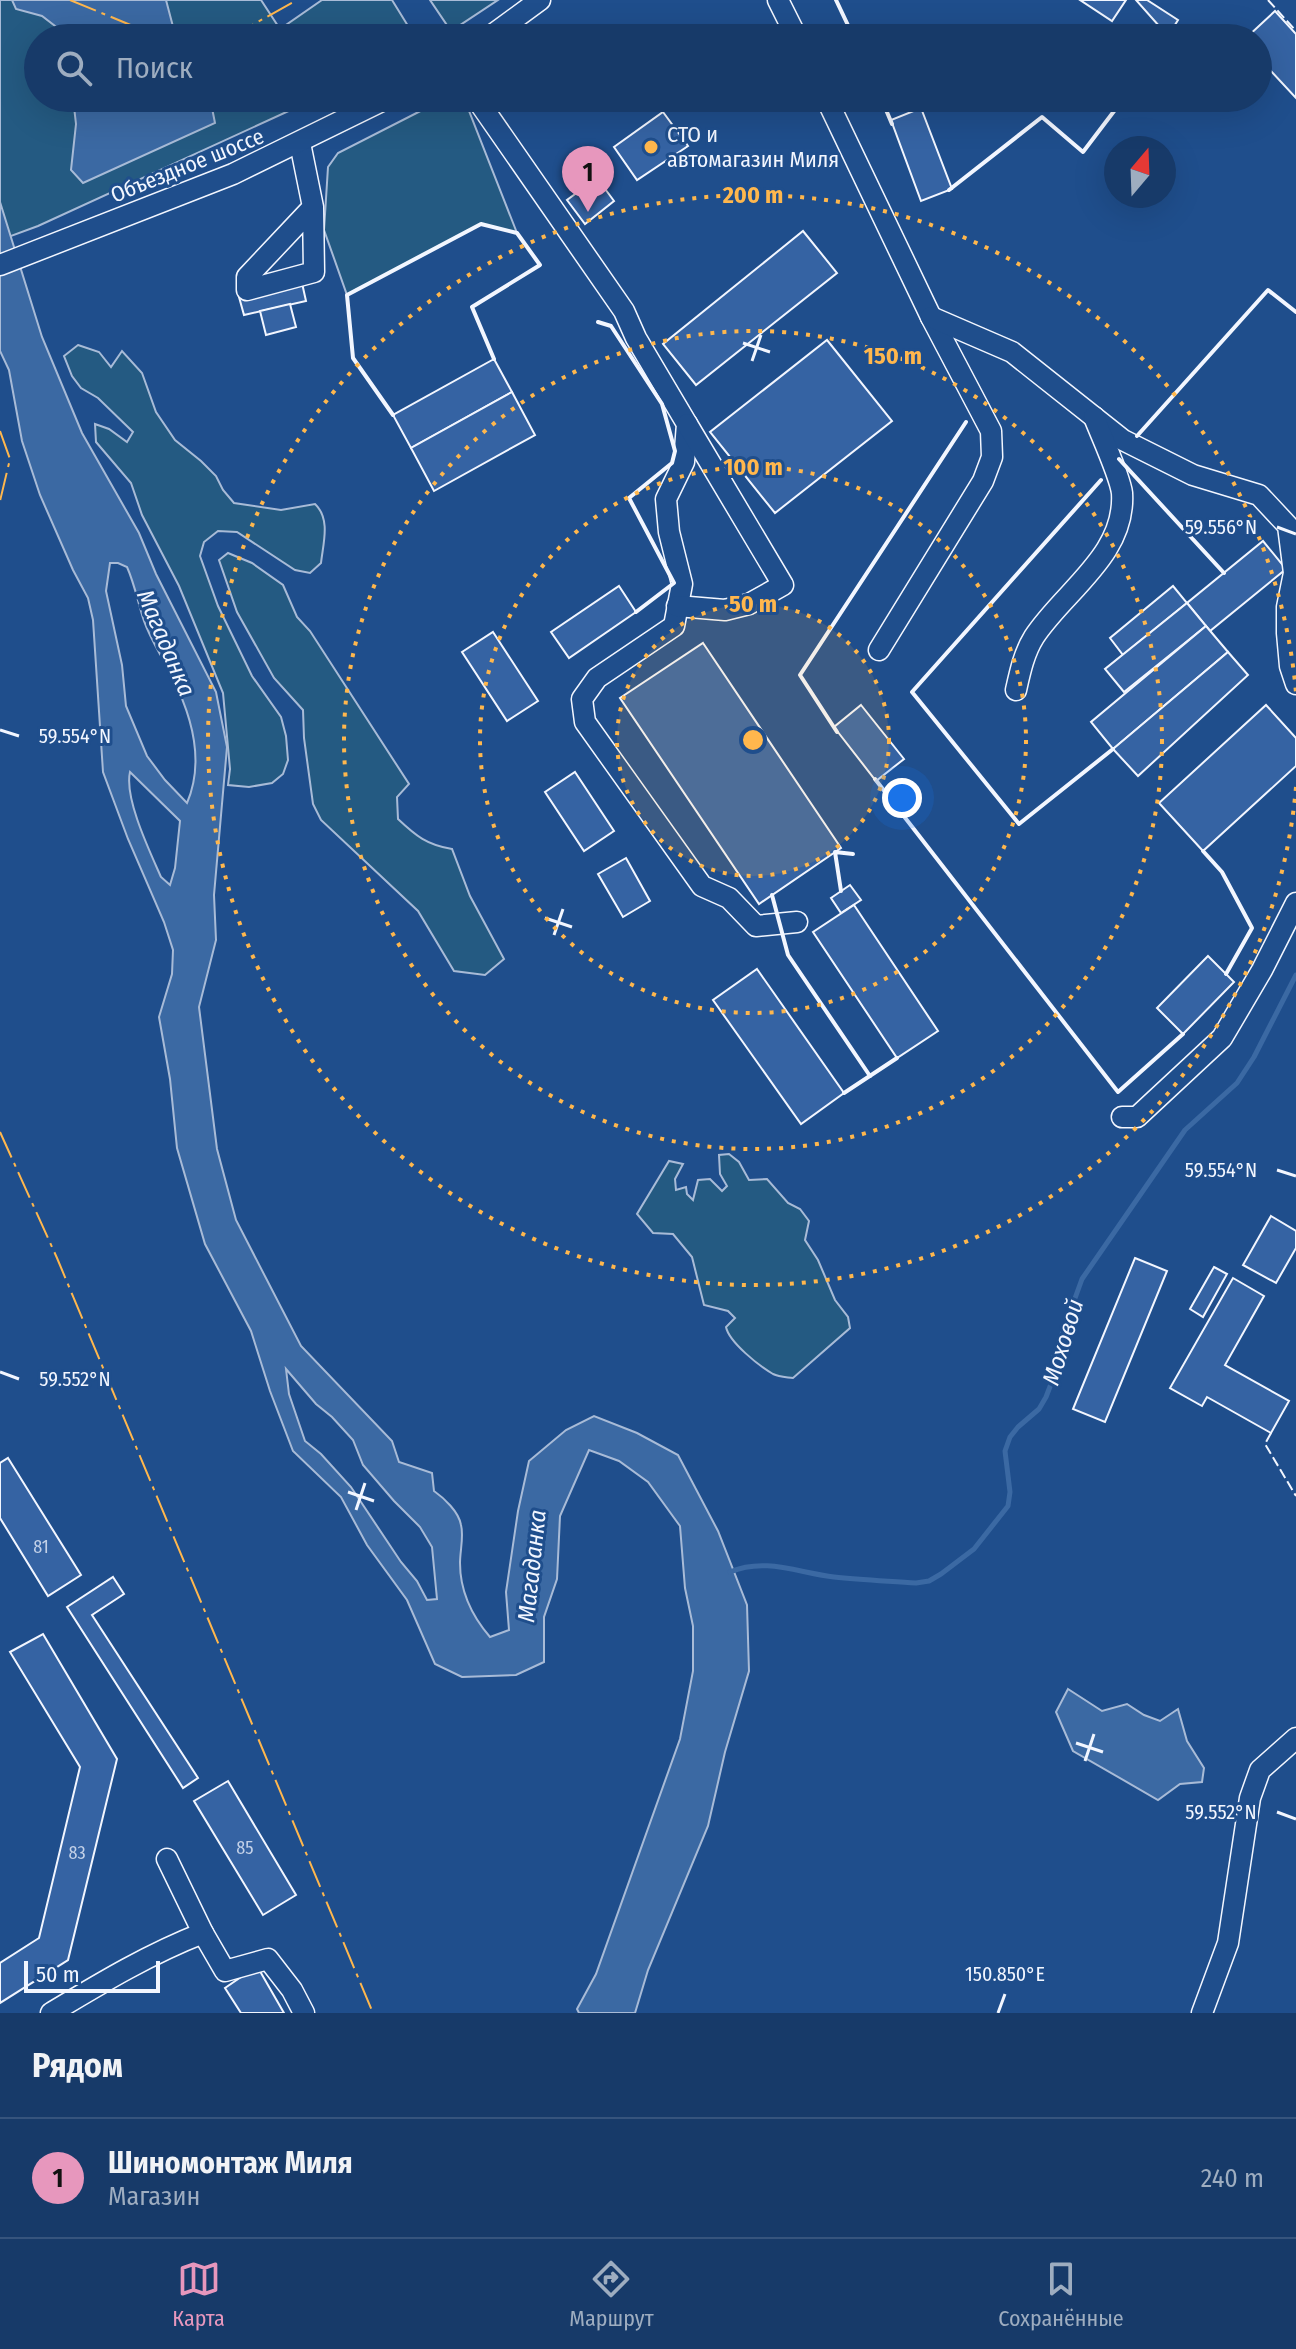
<!DOCTYPE html>
<html lang="ru">
<head>
<meta charset="utf-8">
<style>
  body { margin:0; font-family:"Fira Sans Condensed",sans-serif; background:#20416f; color:#f1f3f6 }
  .compass { position:absolute; left:1104px; top:136px; width:72px; height:72px; border-radius:50%; background:#173a69; box-shadow:0 8px 32px #0002; rotate:19deg }
  .scale { position:absolute; left:24px; bottom:20px; width:136px; box-sizing:border-box; padding-left:8px; border:4px solid #f2f6ff; border-top:0; font-size:22px; line-height:28px; white-space:nowrap; color:#f2f6ff; -webkit-text-stroke:6px #1f4e8c; paint-order:stroke }
  .you { position:absolute; left:902px; top:798px; width:28px; height:28px; margin:-20px; border:6px solid #fff; border-radius:50%; background:#1a73e8; box-shadow:0 0 0 12px #1a73e833 }
  .badge { display:grid; place-items:center; width:52px; height:52px; border-radius:50%; background:#e797bd; color:#111; font-size:26px; font-weight:700 }
  .pin { position:absolute; translate:-50% -66px; filter:drop-shadow(0 2px 4px #0008) }
  .pin::after { content:''; position:absolute; top:42px; width:28px; height:24px; background:inherit; clip-path:polygon(0 0,100% 0,50% 100%) }
  .list { margin:0; padding:0; list-style:none }
  h2 { display:flex; justify-content:space-between; align-items:center; height:104px; margin:0; padding:0 32px; font-size:34px }
  h2 small { font-size:26px; font-weight:400; color:#9eadc0 }
  .list li { display:grid; grid-template-columns:52px 1fr auto; gap:24px; align-items:center; box-sizing:border-box; height:120px; padding:0 32px; border-top:2px solid #36547d }
  .list b { display:block; font-size:30px; white-space:nowrap }
  .list p { margin:0; font-size:26px; white-space:nowrap; color:#9eadc0 }
  .list em { font-size:26px; font-style:normal; color:#9eadc0 }
  .icon { flex:none; width:44px; height:44px; fill:none; stroke:currentColor; stroke-width:2; stroke-linecap:round; stroke-linejoin:round }
  .map { position:relative; flex:none; width:1296px; height:2013px; overflow:hidden }
  .search { position:absolute; background:#173a69; box-shadow:0 8px 32px #0002; left:24px; right:24px; top:24px; height:88px; display:flex; align-items:center; gap:20px; box-sizing:border-box; padding:0 28px; border-radius:44px; color:#9eadc0; font-size:30px }
  .sheet { height:224px; background:#173a69 }
  nav { display:flex; justify-content:space-around; align-items:center; box-sizing:border-box; height:112px; border-top:2px solid #36547d; background:#173a69; font-size:22px; color:#9eadc0 }
  nav a { display:grid; justify-items:center; gap:4px }
  nav .on { color:#e797bd }
  .map>svg:first-child { display:block }
</style>
</head>
<body>
<div class="map">
<svg width="1296" height="2013" viewBox="0 0 1296 2013">
  <rect width="100%" height="100%" fill="#1f4e8c"/>
  <g fill="#245a82" stroke="#a8bbd7" stroke-width="2">
    <polygon points="0,0 261,0 280,29 322,0 392,0 413,34 411,38 38,38 38,98 317,98 38,226 0,240"/>
    <polygon points="430,0 498,0 451,31"/>
    <polygon points="446,98 469,111 517,233 481,224 347,295 324,230 328,167 338,153"/>
    <path d="M78 345 99 352 111 367 122 351 142 373 156 412 175 440 201 461 216 476 223 490 234 503 281 510 315 504C331 519 323 544 321 563L310 573 295 570 237 532 218 531 204 542 200 556 218 606 252 676 281 717 286 736 288 760 283 774 272 783 249 787 228 785 230 769 223 693 179 586 142 515 131 483 96 442 95 424 109 429 127 442 133 432 98 398 81 388 72 376 64 356Z"/>
    <path d="M228 553 252 563 283 585 297 617 310 631 409 784 397 797 398 819C416 836 427 845 452 849L470 896 504 959 485 975 454 971 418 911 321 820 313 804 304 738 303 710 274 678 237 612 219 560Z"/>
    <path d="M729 1154 739 1162 749 1180 767 1179 788 1203 800 1209 809 1221 805 1240 818 1260 835 1300 848 1317 850 1328 793 1378C786 1377 779 1377 773 1374 759 1366 729 1342 726 1327L735 1318 728 1311 704 1305 692 1257 673 1234 653 1233 637 1214 669 1161 683 1164 675 1179 676 1190 686 1187 687 1194 693 1200 698 1180 710 1179 722 1191 727 1186 720 1174 719 1155Z"/>
  </g>
  <g fill="#3b69a3" stroke="#a8bbd7" stroke-width="2" fill-rule="evenodd">
    <polygon points="12,0 166,0 176,38 67,38 68,36 42,16 16,9"/>
    <polygon points="73,98 210,98 215,123 83,183 71,170 76,124"/>
    <path d="M0 202 42 337 82 433 139 533 156 574 216 692 227 747 214 895 216 940 199 1007 217 1149 236 1220 301 1346 392 1441 399 1462 432 1473 434 1491C444 1498 459 1512 461 1525 464 1536 460 1551 460 1563 460 1591 472 1616 490 1637L509 1630 506 1592 518 1511 529 1461 566 1430 594 1416 637 1433 678 1455 718 1531 747 1605 749 1671 725 1752 708 1826 648 1970 635 2013H579L577 2009 596 1974 680 1739 693 1671V1626L685 1588 680 1526 648 1482 619 1461 589 1450 560 1516 557 1579 544 1617V1662L516 1675 462 1677 435 1664 407 1600 367 1545 341 1497 293 1451 270 1391 251 1331 205 1244 177 1148 170 1079 159 1017 172 974 173 950 164 922 128 839 103 772 93 620 88 598 73 570 40 495 22 441 9 370 0 351ZM110 563H118L127 567C135 585 138 603 144 621 151 641 163 658 172 677 192 716 205 761 187 803L165 780 147 756 126 706 122 665 106 591ZM130 772 180 821 175 868 170 885 161 877C150 852 124 798 130 772ZM286 1369 316 1404 332 1417 353 1440 363 1465 394 1501 420 1527 432 1547 437 1599 427 1600 417 1581 401 1562 351 1487 321 1454 305 1441 289 1394Z"/>
    <polygon points="1068,1689 1102,1711 1127,1704 1144,1715 1160,1721 1178,1709 1187,1741 1204,1768 1202,1782 1180,1784 1158,1800 1073,1751 1056,1712"/>
  </g>
  <g fill="none" stroke-linecap="round" stroke-linejoin="round">
    <path stroke="#3b69a3" stroke-width="5" d="M730 1572C765 1557 799 1573 834 1577 861 1580 889 1581 916 1583L929 1581 941 1574 974 1549 1008 1506 1010 1492 1005 1451 1010 1437 1018 1427 1039 1409 1046 1397 1051 1384 1054 1356 1082 1279 1185 1130 1237 1083 1254 1057 1296 975"/>
  </g>
  <g fill="#3563a3" stroke="#f2f6ff" stroke-width="2">
    <polygon points="1080,0 1126,0 1112,21"/>
    <polygon points="1136,0 1147,0 1178,20 1168,36"/>
    <polygon points="1275,11 1296,34 1296,98 1258,57 1258,38 1246,38"/>
    <polygon points="921,108 952,189 921,201 891,120"/>
    <polygon points="663,112 688,146 637,180 614,147"/>
    <polygon points="597,178 614,201 585,224 567,200"/>
    <polygon points="803,231 837,273 696,385 663,344"/>
    <polygon points="302,283 306,301 244,315 239,297"/>
    <polygon points="290,304 296,327 266,335 260,311"/>
    <polygon points="827,340 892,421 775,513 710,432"/>
    <polygon points="494,359 512,392 411,448 393,415"/>
    <polygon points="512,392 535,435 434,491 411,448"/>
    <polygon points="1263,541 1286,569 1210,631 1187,603"/>
    <polygon points="619,586 636,612 569,658 551,632"/>
    <polygon points="1173,586 1187,603 1123,655 1110,638"/>
    <polygon points="1187,603 1206,626 1124,692 1105,669"/>
    <polygon points="1206,626 1228,652 1113,749 1091,722"/>
    <polygon points="493,632 538,701 507,721 462,652"/>
    <polygon points="703,643 841,848 759,904 620,698"/>
    <polygon points="1228,652 1248,675 1138,776 1113,749"/>
    <polygon points="861,705 904,759 876,781 834,727"/>
    <polygon points="1266,705 1296,738 1296,766 1203,851 1159,803"/>
    <polygon points="575,772 614,831 584,851 545,792"/>
    <polygon points="626,858 650,901 623,917 598,874"/>
    <polygon points="850,885 861,900 841,913 831,898"/>
    <polygon points="854,905 938,1031 897,1058 813,932"/>
    <polygon points="1208,956 1234,982 1183,1034 1157,1008"/>
    <polygon points="757,969 844,1093 801,1124 713,1000"/>
    <polygon points="1271,1216 1296,1231 1296,1248 1276,1283 1243,1265"/>
    <polygon points="1135,1258 1167,1271 1105,1422 1073,1409"/>
    <polygon points="1214,1267 1227,1274 1203,1317 1190,1309"/>
    <polygon points="1233,1278 1264,1296 1225,1365 1289,1401 1271,1433 1207,1397 1202,1406 1170,1388"/>
    <polygon points="8,1458 81,1575 48,1596 0,1518 0,1463"/>
    <polygon points="113,1577 124,1594 92,1615 198,1778 183,1788 67,1607"/>
    <polygon points="43,1634 117,1759 68,1960 0,2003 0,1963 39,1938 80,1767 10,1652"/>
    <polygon points="228,1781 296,1895 263,1915 194,1801"/>
    <polygon points="257,1966 284,2013 241,2013 225,1988"/>
  </g>
  <g fill="none" stroke-linecap="round" stroke-linejoin="round">
    <g stroke="#f2f6ff" stroke-width="23">
      <g id="minor">
        <polyline points="778,0 797,38"/>
        <polyline points="488,38 540,0"/>
        <polyline points="476,98 624,311 636,338 687,424 684,462 666,499 669,532 682,584 674,626 597,678 582,699 585,722 702,886 729,898 756,926 797,922"/>
        <polyline points="826,98 931,317 991,431 992,457 983,481 879,650"/>
        <polyline points="300,143 313,207 247,277 247,290 314,272 313,207"/>
        <polyline points="0,265 233,174 388,98"/>
        <polyline points="931,317 1012,352 1123,440 1193,475 1259,495 1288,526 1294,573 1287,607 1287,633 1290,666 1296,684"/>
        <polyline points="677,606 725,610 749,604 783,585 687,424"/>
        <path d="M1016 690C1020 672 1024 653 1034 637 1064 591 1126 555 1122 493 1120 476 1101 435 1094 417"/>
        <polyline points="1122,1117 1137,1117 1222,1038 1262,970 1296,903"/>
        <polyline points="203,1933 225,1971 268,1959 292,1990 304,2013"/>
        <path d="M51 2013C101 1983 149 1954 203 1933L167 1859"/>
        <polyline points="1202,2013 1228,1943 1250,1798 1260,1770 1296,1738"/>
      </g>
    </g>
    <use href="#minor" stroke="#1f4e8c" stroke-width="20"/>
    <g stroke="#f2f6ff" stroke-width="2" stroke-dasharray="10 4" stroke-linecap="butt">
      <polyline points="1268,0 1296,31"/>
      <polyline points="1271,1433 1265,1444 1296,1496"/>
    </g>
    <g stroke="#f2f6ff" stroke-width="4">
      <polyline points="836,0 854,38"/>
      <polyline points="881,98 892,124"/>
      <polyline points="949,190 1042,117 1083,152 1124,98"/>
      <polyline points="598,322 611,326 662,404 675,451 672,463 629,498 674,583 636,612"/>
      <polyline points="393,415 353,358 347,295 481,224 517,233 540,265 472,307 494,359"/>
      <polyline points="1137,436 1268,290 1296,312"/>
      <polyline points="1119,459 1224,573"/>
      <polyline points="1101,480 912,692 1019,824 1113,749"/>
      <polyline points="837,732 800,675 966,422"/>
      <polyline points="875,779 1118,1092 1183,1034"/>
      <polyline points="1203,851 1222,872 1252,928 1226,974"/>
      <polyline points="841,891 835,852 853,854"/>
      <polyline points="772,895 788,955 870,1076"/>
      <polyline points="844,1093 897,1058"/>
    </g>
    <g stroke="#ffb74d" stroke-width="2" stroke-dasharray="28 6 4 6" stroke-linecap="butt">
      <polyline points="70,0 162,38"/>
      <polyline points="229,38 297,0"/>
      <polyline points="0,431 10,459 0,501"/>
      <polyline points="0,1132 57,1258 373,2013"/>
    </g>
  </g>
  <path fill="none" stroke="#f2f6ff" stroke-width="3" d="M743 343 770 352M752 361 761 335M1277 527 1296 534M0 730 19 736M545 918 572 927M554 935 563 909M1277 1170 1296 1176M0 1372 19 1379M348 1492 374 1501M356 1510 365 1483M1076 1743 1103 1752M1085 1761 1094 1734M1277 1812 1296 1819M998 2013 1005 1994"/>
  <circle cx="753" cy="740" r="136" fill="#ffb74d" fill-opacity=".12"/>
  <g fill="none" stroke="#ffb74d" stroke-width="4" stroke-dasharray="4 8">
    <circle cx="753" cy="740" r="136"/>
    <circle cx="753" cy="740" r="273"/>
    <circle cx="753" cy="740" r="409"/>
    <path d="M1296 787A545 545 0 1 1 1296 693"/>
  </g>
  <circle fill="#ffb74d" stroke="#1f4e8c" stroke-width="3" cx="651" cy="147" r="8"/>
  <g text-anchor="middle" stroke-width="6" stroke-linejoin="round" paint-order="stroke">
    <g font-size="18" fill="#c3d1e8">
      <text x="41" y="1553">81</text>
      <text x="245" y="1854">85</text>
      <text x="77" y="1859">83</text>
    </g>
    <g font-size="22" fill="#f2f6ff" stroke="#1f4e8c" text-anchor="start">
      <text x="667" y="142">СТО и<tspan x="667" dy="25">автомагазин Миля</tspan></text>
    </g>
    <g font-size="22" fill="#f2f6ff" stroke="#1f4e8c">
      <text transform="translate(187 165) rotate(-22)" y="8">Объездное шоссе</text>
    </g>
    <g font-size="24" font-style="italic" fill="#f2f6ff" stroke="#1f4e8c">
      <text transform="translate(166 643) rotate(67)" y="8">Магаданка</text>
      <text transform="translate(1063 1342) rotate(-73)" y="8">Моховой</text>
      <text transform="translate(532 1566) rotate(-84)" y="8">Магаданка</text>
    </g>
  </g>
  <g font-size="20" text-anchor="middle" fill="#f2f6ff" stroke="#1f4e8c" stroke-width="6" stroke-linejoin="round" paint-order="stroke">
    <text x="1221" y="534">59.556°N</text>
    <text x="75" y="743">59.554°N</text>
    <text x="1221" y="1177">59.554°N</text>
    <text x="75" y="1386">59.552°N</text>
    <text x="1221" y="1819">59.552°N</text>
    <text x="1005" y="1981">150.850°E</text>
  </g>
  <circle cx="753" cy="740" r="12" fill="#ffb74d" stroke="#1f4e8c" stroke-width="4"/>
  <g font-size="24" text-anchor="middle" font-weight="bold" fill="#ffb74d" stroke="#1f4e8c" stroke-width="6" stroke-linejoin="round" paint-order="stroke">
    <text x="753" y="203">200 m</text>
    <text x="893" y="364">150 m</text>
    <text x="753" y="475">100 m</text>
    <text x="753" y="612">50 m</text>
  </g>
</svg>
<svg class="compass" viewBox="-18 -18 36 36"><path d="M0-13l5 13h-10z" fill="#e53935"/><path d="M0 13l5-13h-10z" fill="#9eadc0"/></svg>
<div class="scale">50 m</div>
<div class="you"></div>
<div class="pin badge" style="left:588px;top:212px">1</div>
<div class="search"><svg class="icon" aria-label="search" viewBox="0 0 24 24"><circle cx="10" cy="10" r="6"/><path d="M15 15l6 6"/></svg>Поиск</div>
</div>
<section class="sheet">
<h2>Рядом<small></small></h2>
<ul class="list">
<li><span class="badge">1</span><div><b>Шиномонтаж Миля</b><p>Магазин</p></div><em>240 m</em></li>
</ul>
</section>
<nav>
<a class="on"><svg class="icon" aria-label="map" viewBox="0 0 24 24"><path d="M3 6l6-2 6 2 6-2v14l-6 2-6-2-6 2zM9 4v14M15 6v14"/></svg>Карта</a>
<a><svg class="icon" aria-label="directions" viewBox="0 0 24 24"><path d="M12 3l9 9-9 9-9-9zM9 14v-3h6M13 9l2 2-2 2"/></svg>Маршрут</a>
<a><svg class="icon" aria-label="saved" viewBox="0 0 24 24"><path d="M7 4h10v16l-5-4-5 4z"/></svg>Сохранённые</a>
</nav>
</body>
</html>
